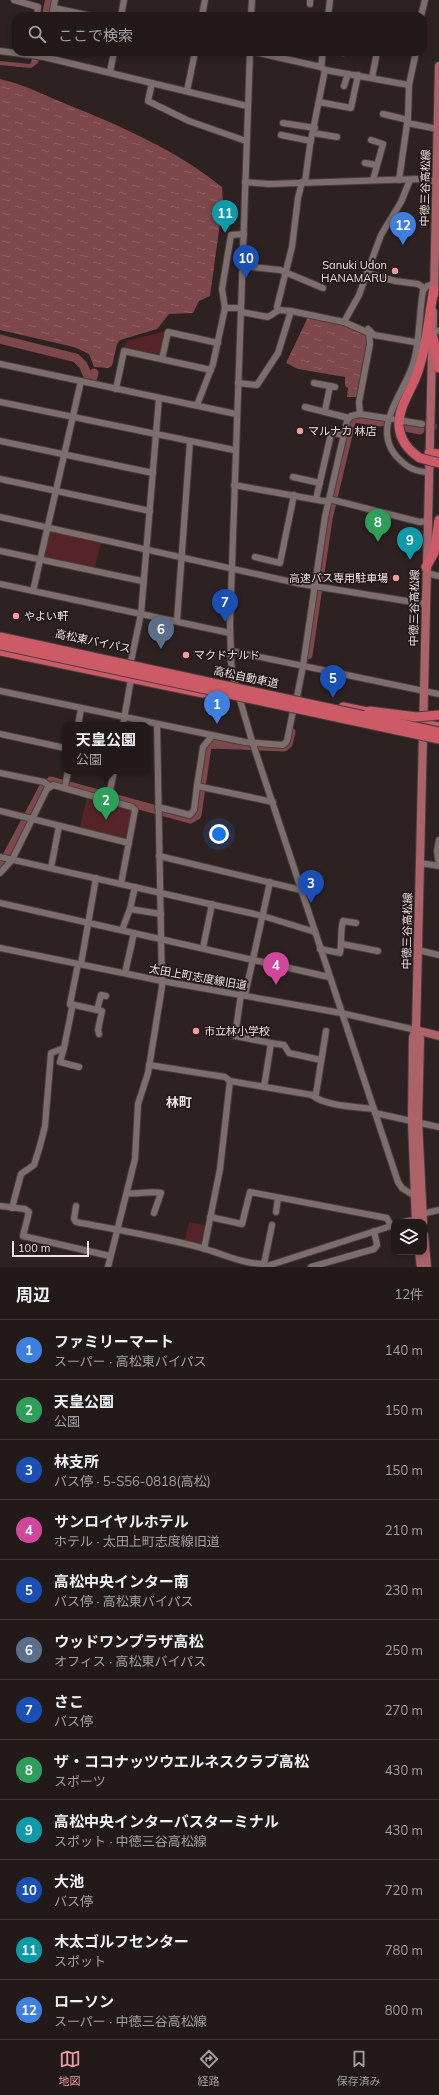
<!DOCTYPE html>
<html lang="ja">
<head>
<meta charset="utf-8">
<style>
  body { margin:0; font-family:Mulish,"Noto Sans JP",sans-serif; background:#2e2626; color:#f1f3f6 }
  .controls { position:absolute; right:12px; bottom:12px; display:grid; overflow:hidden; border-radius:8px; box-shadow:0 2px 6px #0003 }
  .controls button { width:36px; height:36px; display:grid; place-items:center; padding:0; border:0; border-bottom:1px solid #3f3838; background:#221919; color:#f1f3f6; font:20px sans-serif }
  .scale { position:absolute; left:12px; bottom:10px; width:77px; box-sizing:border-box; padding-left:4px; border:2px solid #ece3e3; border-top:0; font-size:11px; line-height:14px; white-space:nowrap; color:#ece3e3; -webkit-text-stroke:3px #241818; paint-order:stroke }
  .you { position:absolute; left:219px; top:834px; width:14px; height:14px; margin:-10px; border:3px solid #fff; border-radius:50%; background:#1a73e8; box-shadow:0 0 0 6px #1a73e833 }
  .badge { display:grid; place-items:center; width:26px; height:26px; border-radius:50%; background:#f49aa0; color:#fff; font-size:13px; font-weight:700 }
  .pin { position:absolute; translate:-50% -33px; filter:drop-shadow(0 1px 2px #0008) }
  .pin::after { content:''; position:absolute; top:21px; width:14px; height:12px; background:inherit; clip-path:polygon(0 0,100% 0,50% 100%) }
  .popup { position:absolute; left:62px; top:722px; width:88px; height:52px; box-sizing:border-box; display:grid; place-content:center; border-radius:8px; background:#221919; filter:drop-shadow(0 1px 3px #0005); font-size:13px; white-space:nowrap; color:#a2a0a2 }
  .popup b { font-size:15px; color:#f1f3f6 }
  .popup::after { content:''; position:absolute; left:50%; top:100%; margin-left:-8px; border:8px solid transparent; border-top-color:#221919 }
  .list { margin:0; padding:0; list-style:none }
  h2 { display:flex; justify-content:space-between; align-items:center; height:52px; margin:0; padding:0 16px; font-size:17px }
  h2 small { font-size:13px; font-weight:400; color:#a2a0a2 }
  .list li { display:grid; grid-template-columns:26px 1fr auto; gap:12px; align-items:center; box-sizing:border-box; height:60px; padding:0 16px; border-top:1px solid #3f3838 }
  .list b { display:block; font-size:15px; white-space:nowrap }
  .list p { margin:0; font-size:13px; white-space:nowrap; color:#a2a0a2 }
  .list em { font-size:13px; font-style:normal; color:#a2a0a2 }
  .icon { flex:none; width:22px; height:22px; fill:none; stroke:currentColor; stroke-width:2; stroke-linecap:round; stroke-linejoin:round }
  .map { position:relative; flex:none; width:439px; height:1267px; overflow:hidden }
  .search { position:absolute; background:#221919; box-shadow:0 2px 6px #0003; left:12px; right:12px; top:12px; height:44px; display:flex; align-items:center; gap:10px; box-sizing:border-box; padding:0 14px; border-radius:12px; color:#a2a0a2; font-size:15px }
  .sheet { height:772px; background:#221919 }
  nav { display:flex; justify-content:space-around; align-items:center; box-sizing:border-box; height:56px; border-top:1px solid #3f3838; background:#221919; font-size:11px; color:#a2a0a2 }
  nav a { display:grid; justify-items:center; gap:2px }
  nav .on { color:#f49aa0 }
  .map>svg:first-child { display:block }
</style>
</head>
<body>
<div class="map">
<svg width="439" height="1267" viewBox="0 0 439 1267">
  <defs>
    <pattern id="water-ripples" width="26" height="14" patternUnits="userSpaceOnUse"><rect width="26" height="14" fill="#7e474b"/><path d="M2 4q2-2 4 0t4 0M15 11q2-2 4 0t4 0" fill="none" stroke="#906165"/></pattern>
  </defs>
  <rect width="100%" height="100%" fill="#2e2121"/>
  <g fill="#552328">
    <polygon points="165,331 161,354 159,356 123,348 127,341"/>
    <polygon points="50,531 101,542 95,568 44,557"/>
    <polygon points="87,797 131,809 132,813 128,838 126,839 80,827"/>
    <polygon points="189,1222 206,1225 202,1247 184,1244"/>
  </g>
  <g fill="url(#water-ripples)">
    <polygon points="45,0 52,0 48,16 42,16"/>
    <polygon points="35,52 41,52 38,63 31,68 0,65 0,61 30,64"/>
    <path d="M0 79C23 84 44 95 66 104 121 126 176 150 222 187L223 201 210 296 199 301 193 313 169 314 157 329 120 340 117 344 112 366 108 368 94 367 89 354 74 347 0 330Z"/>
    <polygon points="308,317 354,328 368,335 358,397 347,397 348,388 345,386 345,377 298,369 286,363"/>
  </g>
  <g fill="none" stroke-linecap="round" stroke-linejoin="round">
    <g stroke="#7e474b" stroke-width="9">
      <polyline points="0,339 76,358 83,365 88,376 93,377 94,373"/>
      <polyline points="406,427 420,430"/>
      <polyline points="308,655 328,519 351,422 354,418 381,422"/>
      <polyline points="0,869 43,788 51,781 190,819 197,815 207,746 212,744 284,747 288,744 291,732"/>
    </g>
    <polyline stroke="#4a3e3e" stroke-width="6" stroke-dasharray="6 3" stroke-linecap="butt" points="422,424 439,428"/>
    <g stroke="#493e3f" stroke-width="8">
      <g id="minor">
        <polyline points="14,0 38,7 37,16"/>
        <polyline points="310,4 310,0"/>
        <polyline points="54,8 91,16"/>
        <polyline points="52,16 55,0"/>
        <polyline points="121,16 124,0"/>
        <polyline points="202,16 205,0"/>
        <polyline points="251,16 252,0"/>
        <polyline points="328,16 330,0"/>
        <polyline points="421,16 425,0"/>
        <polyline points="0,51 44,57 247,106"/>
        <polyline points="250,52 230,623 231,661 233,676 252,741 398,1182 402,1188 418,1198"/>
        <polyline points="254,52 321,67 325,70 409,85"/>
        <polyline points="340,52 343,53"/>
        <polyline points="321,67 323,52"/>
        <polyline points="110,72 114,52"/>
        <polyline points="372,78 377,52"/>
        <polyline points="152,83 148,101 189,121 246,141"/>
        <polyline points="344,86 348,74"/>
        <polyline points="187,91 195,52"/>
        <polyline points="319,102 351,108 358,75"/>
        <polyline points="383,114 408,120"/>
        <polyline points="283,123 315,128"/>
        <polyline points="407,123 438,129"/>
        <polyline points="313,133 337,137"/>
        <polyline points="281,135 311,141"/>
        <polyline points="371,140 383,144 373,180"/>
        <polyline points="365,163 376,165"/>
        <polyline points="399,180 408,117 409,85 416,52"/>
        <polyline points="245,182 269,184 417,179 439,182"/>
        <polyline points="305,182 310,145 325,70"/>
        <polyline points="242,266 280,270 323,288"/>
        <polyline points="367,273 381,235 401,202 410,180"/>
        <polyline points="225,308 241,308"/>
        <polyline points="279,310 277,307 292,247 298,198 302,182"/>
        <polyline points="291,311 344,322 369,333 370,344 359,402 360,414"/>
        <polyline points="344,322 359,295 367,273 395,281 418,284 424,288"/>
        <polyline points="368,329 374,335 420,343"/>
        <polyline points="433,330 439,331"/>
        <polyline points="162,359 168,332 218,343"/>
        <polyline points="0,364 236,414"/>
        <polyline points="238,383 257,385 278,353 291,311 279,310 268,317 241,312"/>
        <polyline points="314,383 335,387"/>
        <polyline points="116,389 124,351 211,370"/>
        <polyline points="0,402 234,450"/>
        <polyline points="197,405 213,364 225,308 222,289 231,235 244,234"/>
        <polyline points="305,407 349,418"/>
        <polyline points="325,411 330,386"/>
        <polyline points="404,421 422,424"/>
        <polyline points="0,441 153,473"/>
        <path d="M429 472C416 472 408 468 399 459 368 428 406 392 414 361 420 338 419 314 423 291L427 286 434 284"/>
        <polyline points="293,477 320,483"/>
        <polyline points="0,479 150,511"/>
        <polyline points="234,485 329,502"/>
        <polyline points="316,499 331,434 334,433 344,435"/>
        <polyline points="329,499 420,522 427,521"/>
        <polyline points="0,517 301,584 425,604"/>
        <polyline points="0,551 142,581"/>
        <polyline points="255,557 280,563 294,495"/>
        <polyline points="426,573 439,576"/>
        <polyline points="0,584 230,633"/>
        <polyline points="33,591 81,381"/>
        <polyline points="177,621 190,441"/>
        <polyline points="231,651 439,694"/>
        <polyline points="131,661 141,614 159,398"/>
        <polyline points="0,691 245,742 283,745 287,741 293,711"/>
        <polyline points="297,697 303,666 325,517 347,421 351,416 360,414 392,419"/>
        <polyline points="78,725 81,709"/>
        <polyline points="123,725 131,679"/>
        <polyline points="0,734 65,748"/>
        <polyline points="0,773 44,782 50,787"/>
        <polyline points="197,786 203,747 212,736"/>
        <polyline points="65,787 68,771"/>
        <polyline points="108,800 114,771"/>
        <polyline points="158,807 190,815 194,810 197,786 273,802"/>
        <polyline points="0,811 129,843"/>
        <polyline points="439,840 437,851 439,865"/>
        <polyline points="159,856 301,890"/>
        <polyline points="0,857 263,916 315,932"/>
        <polyline points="420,863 439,866"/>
        <polyline points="51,868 59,826"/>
        <polyline points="0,873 12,860 47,789 53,785 132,807 135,810 121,884"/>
        <polyline points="0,903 329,977"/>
        <polyline points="130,909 135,887"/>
        <polyline points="122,930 130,909 161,914"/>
        <polyline points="342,944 378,951"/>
        <polyline points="0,948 162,981 341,1013 416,1030"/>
        <polyline points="203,948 212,904"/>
        <path d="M320 949 340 953C342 942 340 932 343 921L356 923"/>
        <polyline points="418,950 439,955"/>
        <polyline points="81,964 96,878"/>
        <polyline points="125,973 134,933"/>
        <polyline points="241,994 235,1036 271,1043 264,1087"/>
        <polyline points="245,995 270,882"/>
        <polyline points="70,1004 102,1011 98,1030 99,1034"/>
        <polyline points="97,1010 101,995 106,996"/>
        <polyline points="271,1043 284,1045 289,1053 321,1060"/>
        <polyline points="64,1048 60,1062 79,1067"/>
        <polyline points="149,1065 225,1077 230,1081 312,1095 316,1094 326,1031"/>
        <path d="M312 1095C324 1106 358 1107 374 1109"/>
        <polyline points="375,1113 439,1127"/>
        <path d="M127 1193C139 1195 149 1190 161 1193L154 1213"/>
        <polyline points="0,1206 25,1209 29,1212 23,1236 110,1256"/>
        <path d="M76 1206 74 1219 76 1222C118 1230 161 1237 202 1248 223 1254 243 1264 264 1264L272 1225"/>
        <polyline points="12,1208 21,1174 34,1165 40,1146 45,1126 51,1053 64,1048 72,1008 70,1004 78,964"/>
        <polyline points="276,1212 278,1198"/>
        <polyline points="422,1214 439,1210"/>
        <polyline points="210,1217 242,1224 250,1192 387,1218 391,1226"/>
        <polyline points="403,1222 419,1219"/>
        <polyline points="204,1249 220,1169 230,1081"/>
        <polyline points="108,1267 135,1159 138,1104 148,1073 162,987 157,724"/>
        <polyline points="264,1267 394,1225"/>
        <polyline points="311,1267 374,1249 377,1245 374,1231"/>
      </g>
    </g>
    <g stroke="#493e3f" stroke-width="10">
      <g id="major">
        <polyline points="434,295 439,66"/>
        <polyline points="416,1030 420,1038 418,1121 423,1222"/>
        <polyline points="416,1030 439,1036"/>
        <polyline points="416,1222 412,1120 413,1037 416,1030 433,312"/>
        <polyline points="424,1235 427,1267"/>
        <polyline points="419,1252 421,1267"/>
      </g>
    </g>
    <g stroke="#493e3f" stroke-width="11">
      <g id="highway">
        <polyline points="433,337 439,368"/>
        <polyline points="429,453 439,454"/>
        <path d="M420 458C408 450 400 440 399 426 398 405 414 387 419 368 427 344 429 314 434 289"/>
        <polyline points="426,567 434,553 439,520"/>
        <polyline points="0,651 203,693"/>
        <polyline points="343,707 377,714"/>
        <polyline points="395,718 439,727"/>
      </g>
    </g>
    <use href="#minor" stroke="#7d6d6d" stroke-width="6"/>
    <use href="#major" stroke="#ad6269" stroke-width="8"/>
    <use href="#highway" stroke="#cd5b67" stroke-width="9"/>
    <g stroke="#493e3f" stroke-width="11" stroke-linecap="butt">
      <g id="highway-bridge">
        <polyline points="420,458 439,463"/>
        <polyline points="0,637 439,732"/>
        <polyline points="0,645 439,739"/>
        <polyline points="369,711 417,717 439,715"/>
      </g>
    </g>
    <use href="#highway-bridge" stroke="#cd5b67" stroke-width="9"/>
  </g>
  <g fill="#f49aa0" stroke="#241818" stroke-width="1.5">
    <circle cx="395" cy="271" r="4"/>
    <circle cx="300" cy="431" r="4"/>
    <circle cx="396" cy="578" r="4"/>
    <circle cx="16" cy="616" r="4"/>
    <circle cx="186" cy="655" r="4"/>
    <circle cx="196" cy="1031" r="4"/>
  </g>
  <g text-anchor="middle" stroke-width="3.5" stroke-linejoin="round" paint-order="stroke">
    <g font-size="11" fill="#ece3e3" stroke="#241818">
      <text transform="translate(425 188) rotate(-89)" y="4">中徳三谷高松線</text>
      <text transform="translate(414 608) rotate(-89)" y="4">中徳三谷高松線</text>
      <text transform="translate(93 641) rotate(12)" y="4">高松東バイパス</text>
      <text transform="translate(246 677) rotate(12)" y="4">高松自動車道</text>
      <text transform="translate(407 931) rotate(-89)" y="4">中徳三谷高松線</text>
      <text transform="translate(198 977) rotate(10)" y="4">太田上町志度線旧道</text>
    </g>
    <g font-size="11" fill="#ece3e3" stroke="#241818" text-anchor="start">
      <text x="387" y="269" text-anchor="end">Sanuki Udon<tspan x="387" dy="13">HANAMARU</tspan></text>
      <text x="308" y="435">マルナカ 林店</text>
      <text x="388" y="582" text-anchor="end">高速バス専用駐車場</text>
      <text x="24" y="620">やよい軒</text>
      <text x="194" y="659">マクドナルド</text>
      <text x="204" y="1035">市立林小学校</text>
    </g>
    <g font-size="13" font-weight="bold" fill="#ece3e3" stroke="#241818">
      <text x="179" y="1107">林町</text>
    </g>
  </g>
</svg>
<div class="controls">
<button><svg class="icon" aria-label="layers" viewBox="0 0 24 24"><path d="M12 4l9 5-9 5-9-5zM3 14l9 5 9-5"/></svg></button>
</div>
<div class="scale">100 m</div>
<div class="you"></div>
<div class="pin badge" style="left:217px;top:724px;background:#3f7fe0">1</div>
<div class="pin badge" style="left:106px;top:820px;background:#2e9e5b">2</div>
<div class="popup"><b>天皇公園</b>公園</div>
<div class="pin badge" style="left:311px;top:903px;background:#1a4fb4">3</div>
<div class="pin badge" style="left:276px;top:985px;background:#d1479c">4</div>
<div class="pin badge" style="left:333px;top:698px;background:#1a4fb4">5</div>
<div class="pin badge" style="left:161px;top:649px;background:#5c6f8a">6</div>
<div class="pin badge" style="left:225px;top:622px;background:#1a4fb4">7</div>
<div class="pin badge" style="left:378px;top:542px;background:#2e9e5b">8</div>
<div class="pin badge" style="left:410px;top:560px;background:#0f9aa8">9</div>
<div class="pin badge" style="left:246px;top:278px;background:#1a4fb4">10</div>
<div class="pin badge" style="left:225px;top:233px;background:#0f9aa8">11</div>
<div class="pin badge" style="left:403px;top:245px;background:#3f7fe0">12</div>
<div class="search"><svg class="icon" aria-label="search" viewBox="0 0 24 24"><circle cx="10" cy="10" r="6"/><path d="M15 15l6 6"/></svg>ここで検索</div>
</div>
<section class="sheet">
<h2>周辺<small>12件</small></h2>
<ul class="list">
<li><span class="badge" style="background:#3f7fe0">1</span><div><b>ファミリーマート</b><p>スーパー · 高松東バイパス</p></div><em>140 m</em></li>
<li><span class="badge" style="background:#2e9e5b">2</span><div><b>天皇公園</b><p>公園</p></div><em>150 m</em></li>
<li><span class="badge" style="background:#1a4fb4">3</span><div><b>林支所</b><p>バス停 · 5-S56-0818(高松)</p></div><em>150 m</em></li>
<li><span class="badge" style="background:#d1479c">4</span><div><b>サンロイヤルホテル</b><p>ホテル · 太田上町志度線旧道</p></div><em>210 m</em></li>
<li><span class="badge" style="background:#1a4fb4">5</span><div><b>高松中央インター南</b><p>バス停 · 高松東バイパス</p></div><em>230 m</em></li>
<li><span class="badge" style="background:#5c6f8a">6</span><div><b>ウッドワンプラザ高松</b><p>オフィス · 高松東バイパス</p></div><em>250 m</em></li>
<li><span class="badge" style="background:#1a4fb4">7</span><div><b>さこ</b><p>バス停</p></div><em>270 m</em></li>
<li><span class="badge" style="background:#2e9e5b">8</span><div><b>ザ・ココナッツウエルネスクラブ高松</b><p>スポーツ</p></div><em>430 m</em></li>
<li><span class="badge" style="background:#0f9aa8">9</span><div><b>高松中央インターバスターミナル</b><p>スポット · 中徳三谷高松線</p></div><em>430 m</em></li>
<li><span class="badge" style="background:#1a4fb4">10</span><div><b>大池</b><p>バス停</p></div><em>720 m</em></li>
<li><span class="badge" style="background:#0f9aa8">11</span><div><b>木太ゴルフセンター</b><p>スポット</p></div><em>780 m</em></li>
<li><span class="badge" style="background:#3f7fe0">12</span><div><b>ローソン</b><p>スーパー · 中徳三谷高松線</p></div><em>800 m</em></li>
</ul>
</section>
<nav>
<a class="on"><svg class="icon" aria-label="map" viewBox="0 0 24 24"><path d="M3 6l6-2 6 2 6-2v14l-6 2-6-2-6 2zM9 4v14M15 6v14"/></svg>地図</a>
<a><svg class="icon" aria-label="directions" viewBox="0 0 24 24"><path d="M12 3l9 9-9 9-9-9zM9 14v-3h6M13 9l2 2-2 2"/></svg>経路</a>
<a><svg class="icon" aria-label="saved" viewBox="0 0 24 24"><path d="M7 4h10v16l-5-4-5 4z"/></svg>保存済み</a>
</nav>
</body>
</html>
